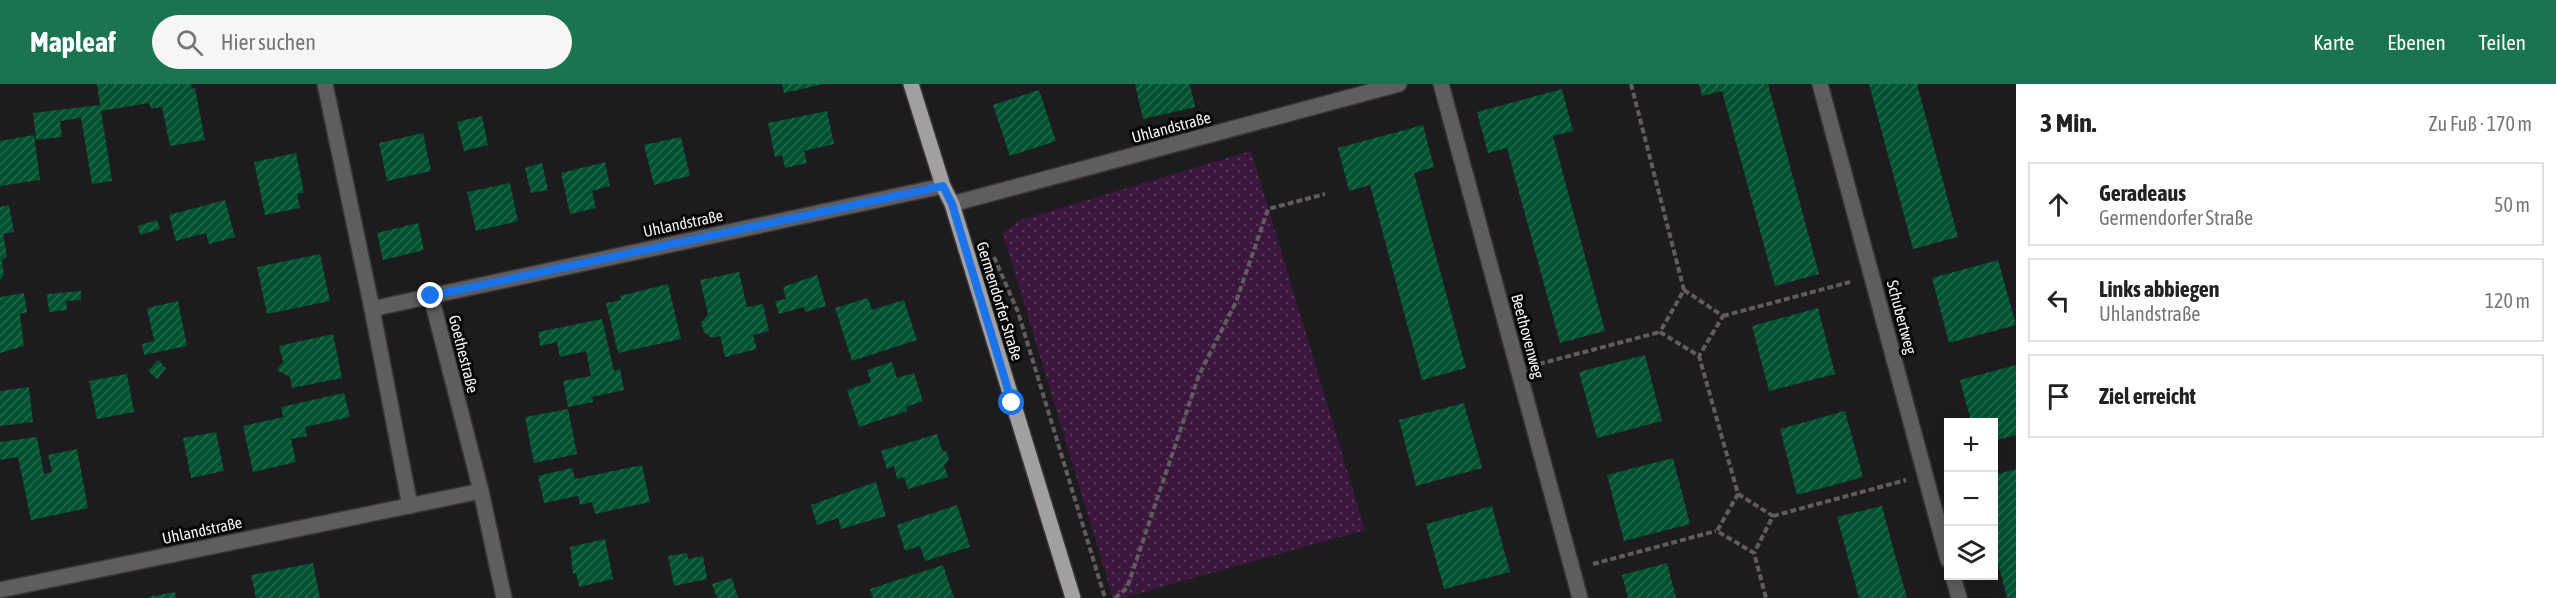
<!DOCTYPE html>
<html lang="de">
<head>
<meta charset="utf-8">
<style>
  body { margin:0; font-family:"Asap Condensed",sans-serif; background:#f6f6f6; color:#222 }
  .controls { position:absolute; right:18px; bottom:18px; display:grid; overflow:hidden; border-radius:0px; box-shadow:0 3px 15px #0003 }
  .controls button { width:54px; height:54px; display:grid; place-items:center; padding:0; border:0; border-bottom:2px solid #e0e0e0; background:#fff; color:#222; font:30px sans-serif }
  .stop { position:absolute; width:18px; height:18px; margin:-14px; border:4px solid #1a73e8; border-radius:50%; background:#fff }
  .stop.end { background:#1a73e8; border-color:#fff; box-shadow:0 2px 6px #0008 }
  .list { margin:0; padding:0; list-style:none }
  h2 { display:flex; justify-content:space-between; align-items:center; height:78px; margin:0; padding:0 24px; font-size:26px }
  h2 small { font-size:20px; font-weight:400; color:#767676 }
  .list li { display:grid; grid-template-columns:39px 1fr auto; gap:18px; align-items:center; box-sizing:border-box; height:84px; margin:0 12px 12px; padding:0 12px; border:2px solid #e0e0e0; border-radius:0px }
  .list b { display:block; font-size:22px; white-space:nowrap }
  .list p { margin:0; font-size:20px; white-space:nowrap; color:#767676 }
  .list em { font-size:20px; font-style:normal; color:#767676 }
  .icon { flex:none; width:33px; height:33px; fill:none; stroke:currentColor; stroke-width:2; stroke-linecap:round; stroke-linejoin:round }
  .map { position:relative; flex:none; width:2016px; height:514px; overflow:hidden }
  header { display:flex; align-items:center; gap:36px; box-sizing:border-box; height:84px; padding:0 30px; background:#1a7451; color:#fff }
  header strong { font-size:28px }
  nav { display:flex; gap:33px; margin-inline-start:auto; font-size:21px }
  .search { width:420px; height:54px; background:#f6f6f6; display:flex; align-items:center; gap:15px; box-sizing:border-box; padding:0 21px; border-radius:33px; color:#767676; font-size:22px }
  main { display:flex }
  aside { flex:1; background:#fff }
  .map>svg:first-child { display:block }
</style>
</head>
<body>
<header>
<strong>Mapleaf</strong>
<div class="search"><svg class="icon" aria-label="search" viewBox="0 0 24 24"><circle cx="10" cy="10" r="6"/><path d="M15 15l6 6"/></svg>Hier suchen</div>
<nav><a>Karte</a><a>Ebenen</a><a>Teilen</a></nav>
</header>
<main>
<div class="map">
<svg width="2016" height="514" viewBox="0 0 2016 514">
  <defs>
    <pattern id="grass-dots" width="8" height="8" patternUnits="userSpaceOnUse" patternTransform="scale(1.5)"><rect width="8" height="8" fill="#3b173d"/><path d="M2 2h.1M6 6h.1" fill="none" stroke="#58395a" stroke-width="1.8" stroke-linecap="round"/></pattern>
    <pattern id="building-hatch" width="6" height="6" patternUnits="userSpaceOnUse" patternTransform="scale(1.5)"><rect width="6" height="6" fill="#005231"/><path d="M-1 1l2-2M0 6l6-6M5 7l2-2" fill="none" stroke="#266b4f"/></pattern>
  </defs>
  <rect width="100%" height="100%" fill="#1e1b1e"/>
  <polygon fill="url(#grass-dots)" points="1251,67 1365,446 1122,514 1113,514 1003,149 1018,137"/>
  <g fill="url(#building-hatch)">
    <polygon points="97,0 191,0 192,5 195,4 205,56 170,62 162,23 151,25 149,19 101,27 112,97 92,100 81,34 60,37 62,53 36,56 33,29 100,21"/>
    <polygon points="782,0 819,0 819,1 784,9"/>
    <polygon points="1135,0 1190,0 1195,23 1143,35"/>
    <polygon points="1699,0 1768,0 1819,190 1775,202 1722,7 1702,12"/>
    <polygon points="1869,0 1917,0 1958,153 1913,165"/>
    <polygon points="1562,5 1573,47 1553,52 1605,247 1560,259 1507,64 1488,69 1477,28"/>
    <polygon points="1039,6 1056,57 1010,72 993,21"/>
    <polygon points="827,27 834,60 804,67 807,79 785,84 782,71 775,73 768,39"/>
    <polygon points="482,32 488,61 464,67 457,38"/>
    <polygon points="1423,41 1434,83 1414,89 1466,284 1422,296 1370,101 1349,107 1338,64"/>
    <polygon points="423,49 431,87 387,97 379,59"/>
    <polygon points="34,51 40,96 0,102 0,57"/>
    <polygon points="681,53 690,92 654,101 644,61"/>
    <polygon points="296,69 304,109 297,110 300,124 265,131 254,78"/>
    <polygon points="605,78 610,102 592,107 596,124 570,130 561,89"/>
    <polygon points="542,79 548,106 531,109 525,84"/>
    <polygon points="510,99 518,137 476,147 467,108"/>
    <polygon points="225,116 235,153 209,160 206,149 176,157 169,131"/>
    <polygon points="9,121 14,148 3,150 7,172 2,177 4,191 0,196 0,123"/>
    <polygon points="157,136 160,145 140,151 138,142"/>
    <polygon points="418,139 424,166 383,176 377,149"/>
    <polygon points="320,170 330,217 267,230 257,183"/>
    <polygon points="1998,176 2016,241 1949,259 1932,194"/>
    <polygon points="739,188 747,223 763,220 769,247 753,251 757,265 725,273 720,252 712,254 704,248 701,239 708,230 700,196"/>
    <polygon points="817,191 826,222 805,228 804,223 779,230 775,217 786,215 783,203"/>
    <polygon points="668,200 681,255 618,269 606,219 621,216 620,212"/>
    <polygon points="81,207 81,216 66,217 67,226 49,228 47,210"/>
    <polygon points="24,209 27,228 20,230 24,262 0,269 0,213"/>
    <polygon points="868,214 872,226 904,216 917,256 852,277 835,224"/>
    <polygon points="178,217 187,262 144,271 142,260 154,257 147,224"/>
    <polygon points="1818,224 1835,290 1769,307 1752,242"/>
    <polygon points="602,235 614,287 620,285 624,306 592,313 593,318 568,323 563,297 591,292 586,267 560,273 557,258 540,262 538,248"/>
    <polygon points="333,250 342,294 292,304 290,293 277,286 283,278 279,262"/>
    <polygon points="1645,271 1662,337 1597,354 1579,288"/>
    <polygon points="158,276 166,284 157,295 148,287"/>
    <polygon points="892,278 897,294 914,289 923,317 906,323 907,327 859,343 847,306 871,298 867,286"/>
    <polygon points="2016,281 2016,351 1994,357 1994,338 1971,338 1960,296"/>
    <polygon points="127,290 134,328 97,335 89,297"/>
    <polygon points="29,303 33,338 0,342 0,307"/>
    <polygon points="344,309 350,333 305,343 307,352 291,355 296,378 253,388 243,342 283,333 281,323"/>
    <polygon points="1464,319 1482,384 1416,402 1399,336"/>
    <polygon points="568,325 577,370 534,379 525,333"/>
    <polygon points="1845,327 1863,393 1797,411 1780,345"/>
    <polygon points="216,348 224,387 191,394 183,354"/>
    <polygon points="937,350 942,366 947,368 949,375 944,381 948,393 908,405 904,393 897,395 894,382 887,385 881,367"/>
    <polygon points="37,353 44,390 52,388 48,371 77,365 88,424 31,436 18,373 0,376 0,358"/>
    <polygon points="1673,374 1690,440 1624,457 1607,391"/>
    <polygon points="642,381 650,418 595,430 592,418 580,421 578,412 544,419 538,392 572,384 575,395"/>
    <polygon points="2016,385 2016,514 2007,514 1994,464 1994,391"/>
    <polygon points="876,398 886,432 841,445 838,434 817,441 811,421"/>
    <polygon points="957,421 970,463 925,477 920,462 905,467 897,441"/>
    <polygon points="1492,422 1510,488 1444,505 1426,440"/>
    <polygon points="1882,422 1895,471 1907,514 1859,514 1837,433"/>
    <polygon points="605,455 613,495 579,503 576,489 573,490 570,463"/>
    <polygon points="687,469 688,475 703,472 707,495 674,502 668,472"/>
    <polygon points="313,479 320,514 256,514 251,491"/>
    <polygon points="1667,479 1676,514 1628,514 1622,491"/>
    <polygon points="943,481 954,514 873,514 870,505"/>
    <polygon points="732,494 738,514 717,514 712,500"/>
    <polygon points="175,508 176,514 149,514 149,513"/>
  </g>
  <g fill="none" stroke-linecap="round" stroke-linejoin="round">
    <g stroke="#383538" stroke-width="18">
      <g id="minor">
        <polyline points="325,0 372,225 431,212 481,407 504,514"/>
        <polyline points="1441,0 1580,514"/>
        <polyline points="1820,0 1948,476"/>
        <polyline points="952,120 1399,0"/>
        <polyline points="431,212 943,102"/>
        <polyline points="372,225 410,422"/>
        <polyline points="1953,492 1959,514"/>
        <polyline points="0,506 481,407"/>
      </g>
    </g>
    <g stroke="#383538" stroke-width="18">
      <polyline id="major" points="911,0 943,102 952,120 1073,514"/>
    </g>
    <g stroke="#605d60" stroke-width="4" stroke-dasharray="6 3" stroke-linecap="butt">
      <polyline points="1631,0 1684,206 1660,248 1699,272 1738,410 1717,447 1754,469 1766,514"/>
      <polyline points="994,173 1018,228 1105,514"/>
      <polyline points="1684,206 1723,232 1699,272"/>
      <polyline points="1723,232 1850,198"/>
      <polyline points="1539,280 1660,248"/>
      <polyline points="1738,410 1773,432 1754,469"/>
      <polyline points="1773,432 1906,396"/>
      <polyline points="1593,480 1716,447"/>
      <polyline points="1115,514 1127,504 1199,291 1236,218 1268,125 1325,110"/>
    </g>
    <use href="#minor" stroke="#5f5d5f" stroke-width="15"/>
    <use href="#major" stroke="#a29fa2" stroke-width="15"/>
  </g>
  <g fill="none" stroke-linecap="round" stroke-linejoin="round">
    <polyline stroke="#1a73e8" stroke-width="8" points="431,212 943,102 952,120 1012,319"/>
  </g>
  <g text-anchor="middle" stroke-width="6" stroke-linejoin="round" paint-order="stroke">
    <g font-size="16" fill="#f4f1f3" stroke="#070607">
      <text transform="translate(1171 43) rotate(-15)" y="6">Uhlandstraße</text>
      <text transform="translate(683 139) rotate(-12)" y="6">Uhlandstraße</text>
      <text transform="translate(1000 217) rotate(73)" y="6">Germendorfer Straße</text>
      <text transform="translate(1902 233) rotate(75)" y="6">Schubertweg</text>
      <text transform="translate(1528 252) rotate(75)" y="6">Beethovenweg</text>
      <text transform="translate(464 270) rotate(76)" y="6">Goethestraße</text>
      <text transform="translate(202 446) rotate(-12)" y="6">Uhlandstraße</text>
    </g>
  </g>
</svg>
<div class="controls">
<button>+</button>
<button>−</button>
<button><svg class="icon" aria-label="layers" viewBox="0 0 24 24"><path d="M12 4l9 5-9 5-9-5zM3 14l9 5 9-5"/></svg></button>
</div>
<div class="stop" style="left:1012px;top:319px"></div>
<div class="stop end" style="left:431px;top:212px"></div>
</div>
<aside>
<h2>3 Min.<small>Zu Fuß · 170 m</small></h2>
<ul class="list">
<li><svg class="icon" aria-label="ahead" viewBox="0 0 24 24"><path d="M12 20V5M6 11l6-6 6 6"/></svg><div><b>Geradeaus</b><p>Germendorfer Straße</p></div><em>50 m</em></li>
<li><svg class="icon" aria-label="left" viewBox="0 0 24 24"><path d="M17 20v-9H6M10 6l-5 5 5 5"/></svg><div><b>Links abbiegen</b><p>Uhlandstraße</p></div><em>120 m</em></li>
<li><svg class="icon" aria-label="arrive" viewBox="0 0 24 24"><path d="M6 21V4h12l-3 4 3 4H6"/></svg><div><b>Ziel erreicht</b></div></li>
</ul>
</aside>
</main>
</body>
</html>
